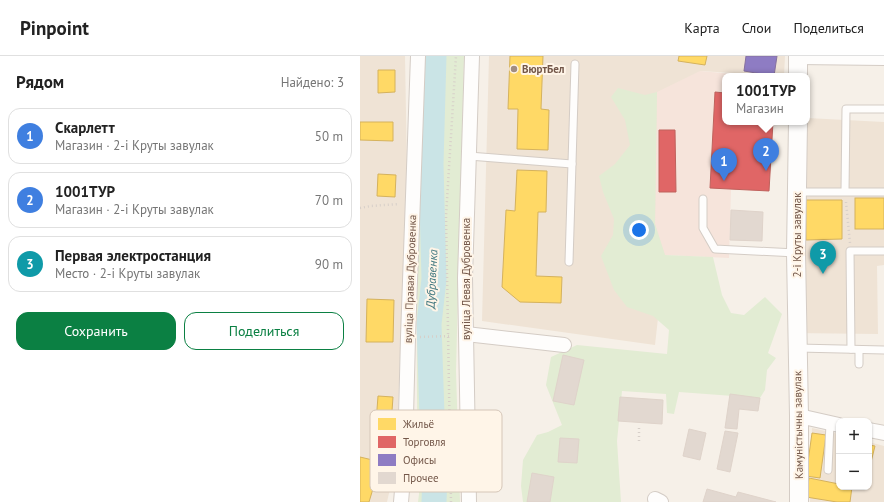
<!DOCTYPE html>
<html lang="ru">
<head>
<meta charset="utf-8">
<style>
  body { margin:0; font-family:"PT Sans",sans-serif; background:#f6f6f6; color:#222 }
  .controls { position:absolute; right:12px; bottom:12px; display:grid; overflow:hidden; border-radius:8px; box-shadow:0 1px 3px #0004 }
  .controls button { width:36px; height:36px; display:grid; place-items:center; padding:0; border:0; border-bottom:1px solid #e0e0e0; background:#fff; color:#222; font:20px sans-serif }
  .you { position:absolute; left:279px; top:174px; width:14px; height:14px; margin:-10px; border:3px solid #fff; border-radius:50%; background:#1a73e8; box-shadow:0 0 0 6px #1a73e833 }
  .badge { display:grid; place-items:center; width:26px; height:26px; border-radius:50%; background:#0b8043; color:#fff; font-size:13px; font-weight:700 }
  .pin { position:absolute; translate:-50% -33px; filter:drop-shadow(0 1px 2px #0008) }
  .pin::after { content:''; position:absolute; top:21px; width:14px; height:12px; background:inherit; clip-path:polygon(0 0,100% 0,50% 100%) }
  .popup { position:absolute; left:362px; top:17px; width:88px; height:52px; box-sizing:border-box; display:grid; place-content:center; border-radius:8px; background:#fff; filter:drop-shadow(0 1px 3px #0005); font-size:13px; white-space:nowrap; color:#767676 }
  .popup b { font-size:15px; color:#222 }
  .popup::after { content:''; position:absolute; left:50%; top:100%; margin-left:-8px; border:8px solid transparent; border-top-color:#fff }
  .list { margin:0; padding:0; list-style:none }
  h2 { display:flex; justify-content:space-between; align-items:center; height:52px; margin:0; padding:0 16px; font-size:17px }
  h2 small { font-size:13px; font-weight:400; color:#767676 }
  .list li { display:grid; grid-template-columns:26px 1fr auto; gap:12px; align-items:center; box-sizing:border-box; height:56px; margin:0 8px 8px; padding:0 8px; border:1px solid #e0e0e0; border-radius:12px }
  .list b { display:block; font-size:15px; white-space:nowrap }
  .list p { margin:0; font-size:13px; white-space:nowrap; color:#767676 }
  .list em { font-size:13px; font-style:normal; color:#767676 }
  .actions { display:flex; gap:8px; padding:12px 16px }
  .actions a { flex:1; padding:9px 0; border:1px solid #0b8043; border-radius:12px; text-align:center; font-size:14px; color:#0b8043 }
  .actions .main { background:#0b8043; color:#fff }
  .map { position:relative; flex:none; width:524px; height:446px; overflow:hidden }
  header { display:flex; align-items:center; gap:24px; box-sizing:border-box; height:56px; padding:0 20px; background:#fff; border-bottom:1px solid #e0e0e0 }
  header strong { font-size:19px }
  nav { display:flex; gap:22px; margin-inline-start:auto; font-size:14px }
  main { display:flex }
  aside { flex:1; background:#fff }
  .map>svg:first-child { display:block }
</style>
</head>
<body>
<header>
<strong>Pinpoint</strong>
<nav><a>Карта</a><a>Слои</a><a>Поделиться</a></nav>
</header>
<main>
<aside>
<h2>Рядом<small>Найдено: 3</small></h2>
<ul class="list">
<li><span class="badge" style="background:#3f7fe0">1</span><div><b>Скарлетт</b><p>Магазин · 2-і Круты завулак</p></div><em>50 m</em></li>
<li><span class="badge" style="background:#3f7fe0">2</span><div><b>1001ТУР</b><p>Магазин · 2-і Круты завулак</p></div><em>70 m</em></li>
<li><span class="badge" style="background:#0f9aa8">3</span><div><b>Первая электростанция</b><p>Место · 2-і Круты завулак</p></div><em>90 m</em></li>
</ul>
<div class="actions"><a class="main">Сохранить</a><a>Поделиться</a></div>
</aside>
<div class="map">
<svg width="524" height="446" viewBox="0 0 524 446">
  <rect width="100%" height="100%" fill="#f6f0e8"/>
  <g fill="#efe3d5">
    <polygon points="0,0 45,0 47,113 36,407 27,446 0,446"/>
    <polygon points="129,0 425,0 424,20 340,15 305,199 295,289 122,265"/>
    <polygon points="447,62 524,66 524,209 517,210 518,278 431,277 443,66 447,66"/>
    <polygon points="452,372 479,378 479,431 509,431 509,386 524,390 524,446 450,446"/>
  </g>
  <polygon fill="#f6e4db" points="340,15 396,20 365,20 365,66 413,66 409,135 371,134 369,202 305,199 295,168 297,36"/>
  <g fill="#e2ecd3">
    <path d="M62 0H104L96 315 100 446H58L59 438C54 292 59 146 62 0Z"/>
    <polygon points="258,32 285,39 297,36 295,168 305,199 353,201 362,239 371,257 384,259 405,241 422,258 408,297 416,302 407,314 405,334 400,342 319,336 314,358 307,357 306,338 262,335 257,385 261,446 163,446 161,430 163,404 177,379 188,376 202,369 186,329 191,301 217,289 307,298 309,274 293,260 267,251 254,234 241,200 253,179 254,163 243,136 239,120 255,108 270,89 265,64 251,41"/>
  </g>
  <g fill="#ffd966" stroke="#d5b25d">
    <polygon points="150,0 183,0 181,53 189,54 188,94 157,93 158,53 148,53"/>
    <polygon points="319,0 347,0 345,9 318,5"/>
    <polygon points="18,14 35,14 35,36 18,37"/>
    <polygon points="0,66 33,66 33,85 0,84"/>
    <polygon points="157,114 187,115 186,156 178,156 176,220 202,221 201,247 160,246 142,231 146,154 155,155"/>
    <polygon points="18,118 36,119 35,141 17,140"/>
    <rect x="495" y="142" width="29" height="31"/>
    <polygon points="446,144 482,144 482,183 446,184"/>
    <polygon points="7,243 34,244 33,286 6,286"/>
    <polygon points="18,340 33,341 31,369 16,367"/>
    <polygon points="452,377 466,379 460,422 446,420"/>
    <polygon points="509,389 515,390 509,414"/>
    <polygon points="0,401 21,406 9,446 0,446"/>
    <polygon points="449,422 479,428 479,431 492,431 490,446 477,446 446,441"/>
  </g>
  <g fill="#e06666" stroke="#bf625d">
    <polygon points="355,36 365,37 365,66 413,66 409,135 350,132"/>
    <polygon points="299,74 315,74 316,136 299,136"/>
  </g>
  <polygon fill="#8e7cc3" stroke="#86719e" points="386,0 417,0 414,20 384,15"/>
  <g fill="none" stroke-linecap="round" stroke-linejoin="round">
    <polyline stroke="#cae4e6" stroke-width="25" points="74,0 71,108 74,223 69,268 72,359 75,414 74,446"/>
  </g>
  <g fill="#e2d8d0" stroke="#dfd3ca">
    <polygon points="371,154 403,156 402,185 370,184"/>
    <polygon points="203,299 224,304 214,349 193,345"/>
    <polygon points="370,338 400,342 398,355 379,353 377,373 365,372"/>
    <polygon points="260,341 303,344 302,368 258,365"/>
    <polygon points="329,373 346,377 340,404 323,400"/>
    <polygon points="365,375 378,377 370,416 357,413"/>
    <polygon points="200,382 219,383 217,407 198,406"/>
    <polygon points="172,417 194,421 190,446 167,446"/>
    <polygon points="347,433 376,441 378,436 416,446 343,446"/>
  </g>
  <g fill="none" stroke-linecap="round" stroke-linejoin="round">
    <g stroke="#d4ccc5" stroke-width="9">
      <g id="service">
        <polyline points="109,100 212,108"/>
        <polyline points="485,135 486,53 524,53"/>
        <polyline points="437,136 524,136"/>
        <polyline points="343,143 343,172 355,193 436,197"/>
        <polyline points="209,206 215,8"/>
        <polyline points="438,292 524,294"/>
        <polyline points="491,293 490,195 524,195"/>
        <polyline points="499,308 499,294"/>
        <polyline points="468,414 470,367"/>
      </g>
    </g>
    <g stroke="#d4ccc5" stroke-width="16">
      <g id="minor">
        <polyline points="438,1 524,2"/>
        <polyline points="106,278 204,289"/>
        <polyline points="439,360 479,369"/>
        <polyline points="509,374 524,377"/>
        <polyline points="295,443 301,446"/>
        <polyline points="41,446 45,400 48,281 58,0"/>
        <polyline points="109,446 105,222 112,0"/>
      </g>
    </g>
    <g stroke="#d4ccc5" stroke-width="20">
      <g id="tertiary">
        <polyline points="438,20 438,0"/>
        <polyline points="438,66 436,197 439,360 439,446"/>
      </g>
    </g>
    <g stroke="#d7cfc9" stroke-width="2.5" stroke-dasharray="1 3" stroke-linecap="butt">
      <polyline points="486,146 490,187"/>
      <polyline points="0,152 11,150 39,148"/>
      <polyline points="60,281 89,280"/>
      <polyline points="279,372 279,387"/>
      <polyline points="91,446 86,160 96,0"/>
    </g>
    <use href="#service" stroke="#fefdfc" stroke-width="7"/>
    <use href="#minor" stroke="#fefdfc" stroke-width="14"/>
    <use href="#tertiary" stroke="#fefdfc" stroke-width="18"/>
  </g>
  <circle fill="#a18d81" stroke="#fff5e8" stroke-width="1.5" cx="154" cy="13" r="4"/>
  <g text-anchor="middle" stroke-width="4" stroke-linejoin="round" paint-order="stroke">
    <g font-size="11" font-weight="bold" fill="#735749" stroke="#fff5e8" text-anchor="start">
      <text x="162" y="17">ВюртБел</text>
    </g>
    <g font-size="11" fill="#735749" stroke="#fff5e8">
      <text transform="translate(437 179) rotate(-90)" y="4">2-і Круты завулак</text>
      <text transform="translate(50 223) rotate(-88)" y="4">вуліца Правая Дубровенка</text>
      <text transform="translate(106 223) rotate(-90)" y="4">вуліца Левая Дубровенка</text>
      <text transform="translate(438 369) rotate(-91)" y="4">Камуністычны завулак</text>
    </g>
    <g font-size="12" font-style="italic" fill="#40777f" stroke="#fff5e8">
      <text transform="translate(72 223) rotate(-87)" y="4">Дубравенка</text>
    </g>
  </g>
  <rect x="10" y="354" width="132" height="82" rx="6" fill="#fff5e8" stroke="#d5c6b8" stroke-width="1"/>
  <rect x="18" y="362" width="18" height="12" fill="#ffd966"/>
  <rect x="18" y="380" width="18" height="12" fill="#e06666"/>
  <rect x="18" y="398" width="18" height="12" fill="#8e7cc3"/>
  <rect x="18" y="416" width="18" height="12" fill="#e2d8d0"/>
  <g font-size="11" fill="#735749">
    <text x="43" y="372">Жильё</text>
    <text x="43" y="390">Торговля</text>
    <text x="43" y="408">Офисы</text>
    <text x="43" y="426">Прочее</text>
  </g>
</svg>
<div class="controls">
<button>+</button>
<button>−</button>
</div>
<div class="you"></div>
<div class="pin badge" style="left:364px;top:125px;background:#3f7fe0">1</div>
<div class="pin badge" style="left:406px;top:115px;background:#3f7fe0">2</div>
<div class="popup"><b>1001ТУР</b>Магазин</div>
<div class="pin badge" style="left:463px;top:218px;background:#0f9aa8">3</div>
</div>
</main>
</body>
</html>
